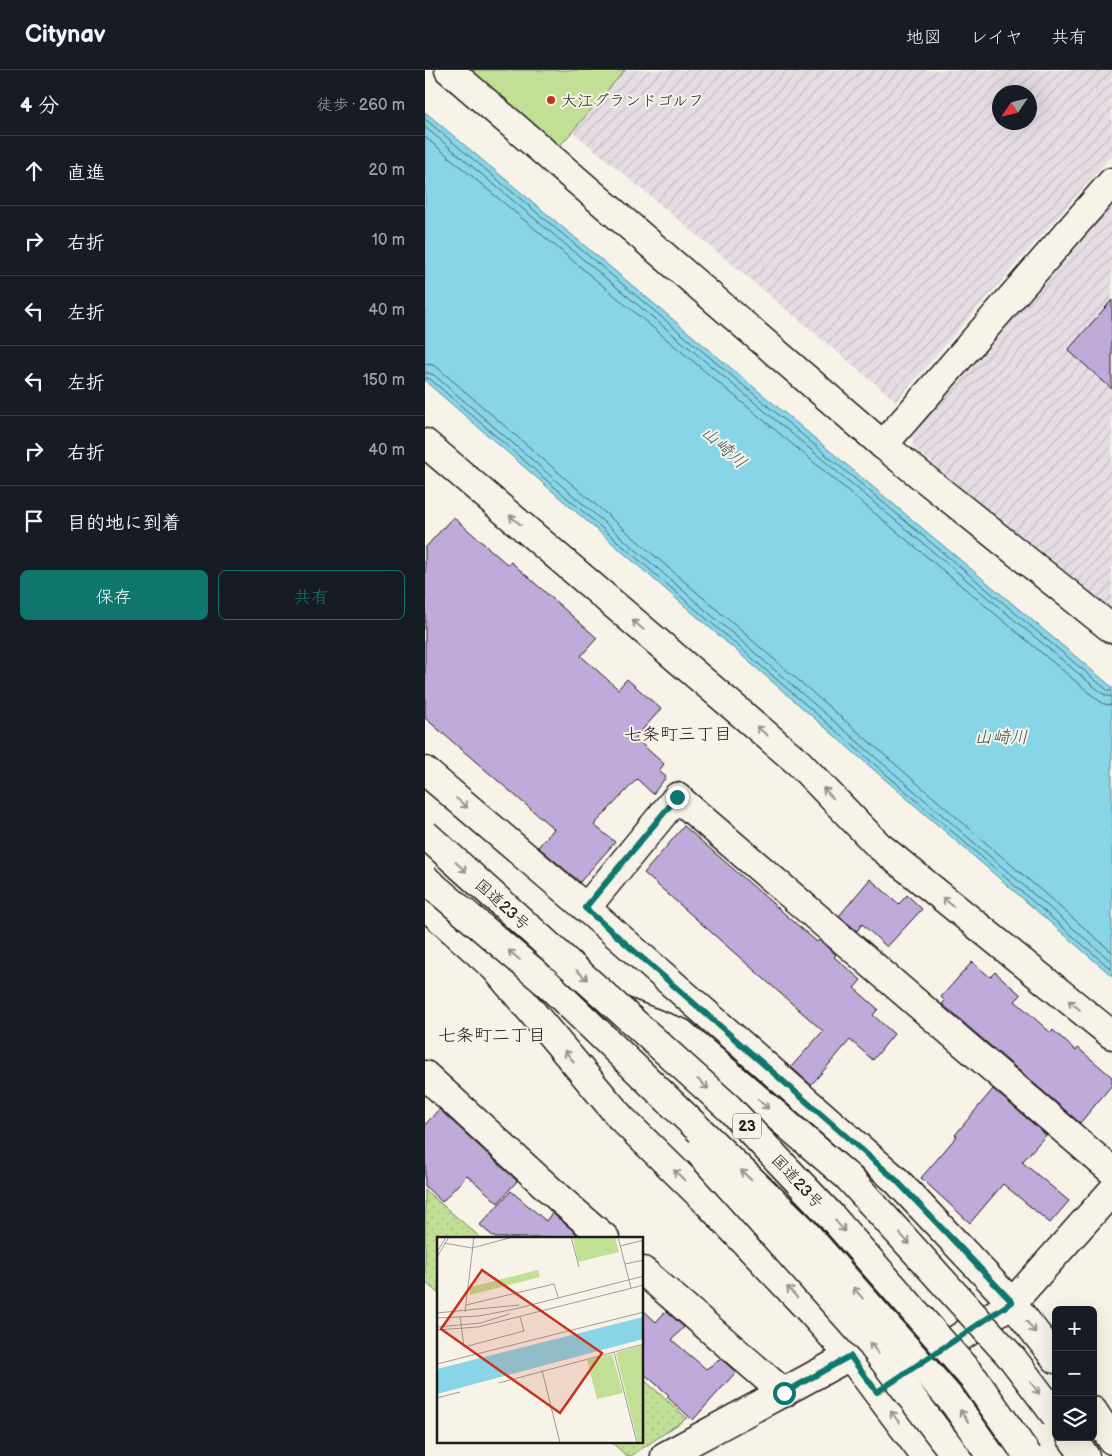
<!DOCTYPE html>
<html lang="ja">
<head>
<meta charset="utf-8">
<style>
  body { margin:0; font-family:"Balsamiq Sans","Klee One",sans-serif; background:#242831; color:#f1f3f6 }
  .controls { position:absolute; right:15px; bottom:15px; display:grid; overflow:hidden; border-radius:8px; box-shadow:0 5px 20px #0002 }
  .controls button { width:45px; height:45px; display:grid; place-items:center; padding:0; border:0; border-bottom:1px solid #363941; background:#171b24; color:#f1f3f6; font:25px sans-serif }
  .compass { position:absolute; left:567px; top:15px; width:45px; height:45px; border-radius:50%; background:#171b24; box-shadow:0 5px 20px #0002; rotate:235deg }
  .stop { position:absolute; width:15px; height:15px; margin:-11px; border:4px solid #0f766e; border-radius:50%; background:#fff }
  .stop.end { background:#0f766e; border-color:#fff; box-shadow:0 1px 5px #0008 }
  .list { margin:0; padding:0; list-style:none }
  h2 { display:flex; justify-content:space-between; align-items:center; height:65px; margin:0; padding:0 20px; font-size:21px }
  h2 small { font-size:16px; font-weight:400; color:#9ea1a6 }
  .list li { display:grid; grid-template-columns:32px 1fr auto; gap:15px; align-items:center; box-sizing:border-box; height:70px; padding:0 20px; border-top:1px solid #363941 }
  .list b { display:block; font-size:19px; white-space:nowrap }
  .list em { font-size:16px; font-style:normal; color:#9ea1a6 }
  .actions { display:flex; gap:10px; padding:15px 20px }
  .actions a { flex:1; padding:11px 0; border:1px solid #0f766e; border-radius:8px; text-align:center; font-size:18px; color:#0f766e }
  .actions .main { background:#0f766e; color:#fff }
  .icon { flex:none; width:28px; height:28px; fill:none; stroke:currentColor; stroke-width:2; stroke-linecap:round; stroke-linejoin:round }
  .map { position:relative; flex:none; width:687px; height:1386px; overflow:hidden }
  header { display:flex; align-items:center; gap:30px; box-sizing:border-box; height:70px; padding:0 25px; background:#171b24; border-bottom:1px solid #363941 }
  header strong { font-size:24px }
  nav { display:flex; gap:28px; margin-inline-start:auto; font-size:18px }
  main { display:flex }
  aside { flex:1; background:#171b24 }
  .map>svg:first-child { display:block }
</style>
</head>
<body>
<header>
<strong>Citynav</strong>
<nav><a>地図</a><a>レイヤ</a><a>共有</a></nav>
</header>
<main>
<aside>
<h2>4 分<small>徒歩 · 260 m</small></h2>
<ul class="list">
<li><svg class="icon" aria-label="ahead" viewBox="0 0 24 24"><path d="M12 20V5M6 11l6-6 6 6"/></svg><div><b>直進</b></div><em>20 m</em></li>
<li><svg class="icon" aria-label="right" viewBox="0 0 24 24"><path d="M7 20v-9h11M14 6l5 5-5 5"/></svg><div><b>右折</b></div><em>10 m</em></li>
<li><svg class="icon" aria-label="left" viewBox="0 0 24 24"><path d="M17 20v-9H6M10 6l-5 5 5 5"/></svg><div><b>左折</b></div><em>40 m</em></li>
<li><svg class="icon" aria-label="left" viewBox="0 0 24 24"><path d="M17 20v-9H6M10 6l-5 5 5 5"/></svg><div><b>左折</b></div><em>150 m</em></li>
<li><svg class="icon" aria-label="right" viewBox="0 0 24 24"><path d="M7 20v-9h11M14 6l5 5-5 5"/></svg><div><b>右折</b></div><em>40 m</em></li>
<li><svg class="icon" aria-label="arrive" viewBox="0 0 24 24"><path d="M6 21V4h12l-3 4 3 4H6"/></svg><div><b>目的地に到着</b></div></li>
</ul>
<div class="actions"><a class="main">保存</a><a>共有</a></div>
</aside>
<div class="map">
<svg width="687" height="1386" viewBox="0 0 687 1386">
  <defs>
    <pattern id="industrial-furrows" width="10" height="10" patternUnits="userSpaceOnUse" patternTransform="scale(1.25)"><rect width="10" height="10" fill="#e6dde4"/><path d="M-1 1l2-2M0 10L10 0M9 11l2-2" fill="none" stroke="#c5bdc3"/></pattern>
    <pattern id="park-dots" width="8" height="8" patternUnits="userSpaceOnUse" patternTransform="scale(1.25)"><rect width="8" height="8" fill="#c2df96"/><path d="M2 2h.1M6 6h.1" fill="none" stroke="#a6bf81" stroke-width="1.8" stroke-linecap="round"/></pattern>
  </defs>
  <rect width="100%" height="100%" fill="#f7f3e8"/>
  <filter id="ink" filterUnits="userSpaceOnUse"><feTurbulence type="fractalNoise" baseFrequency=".02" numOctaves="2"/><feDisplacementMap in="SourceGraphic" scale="10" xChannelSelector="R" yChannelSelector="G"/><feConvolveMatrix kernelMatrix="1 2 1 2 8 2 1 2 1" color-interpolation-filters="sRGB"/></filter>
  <g filter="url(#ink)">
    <g fill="url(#industrial-furrows)" fill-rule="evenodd">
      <path d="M200 0H687V85L471 331 147 61ZM574 22H604V52H574Z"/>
      <polygon points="687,129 687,543 489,378 485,358"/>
    </g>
    <g fill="url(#park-dots)" stroke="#6f7e59">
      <polygon points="0,1120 56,1168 14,1168 14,1224 0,1212"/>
      <polygon points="218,1309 262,1348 206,1386 202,1386 186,1372 218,1372"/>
    </g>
    <polygon fill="#c2df96" stroke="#6f7e59" points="42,0 200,0 134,77"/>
    <polygon fill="#88d5e7" stroke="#5d8b96" points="0,42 687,617 687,906 0,311"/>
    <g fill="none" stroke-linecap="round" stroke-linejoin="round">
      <g stroke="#47666d" stroke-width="1">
        <polyline points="0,49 682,620 687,621"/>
        <polyline points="0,57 678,624 687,627"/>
        <polyline points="0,67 673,630 679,634 687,635"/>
        <polyline points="0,294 8,295 14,299 687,882"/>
        <polyline points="0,302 9,305 687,892"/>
        <polyline points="0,308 5,309 687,900"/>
      </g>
    </g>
    <g fill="#c0aad9" stroke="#1c1c1c">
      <polygon points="687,230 687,319 643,280"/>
      <polygon points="28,447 83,495 86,492 172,568 156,586 193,619 202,609 236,639 210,668 239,694 234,701 241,707 228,724 212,709 169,755 190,772 155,812 113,777 129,759 0,648 0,478"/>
      <polygon points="259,756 392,872 394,870 411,885 409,887 436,910 429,918 453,939 448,945 469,964 448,990 425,970 386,1015 366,997 398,961 219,803"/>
      <polygon points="445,809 474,834 482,825 497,839 462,877 437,854 432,861 414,846"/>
      <polygon points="547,892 565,907 570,902 596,925 590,931 626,963 628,960 651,981 653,978 687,1007 687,1015 655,1053 517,934 520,931 516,927"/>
      <polygon points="568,1019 621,1065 597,1092 644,1131 625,1153 578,1114 545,1153 496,1108 532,1066 530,1065"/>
      <polygon points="14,1039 92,1111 73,1133 42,1105 17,1132 0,1116 0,1055"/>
      <polygon points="86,1121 121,1151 127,1143 157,1168 70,1168 55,1155"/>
      <polygon points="218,1240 231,1252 241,1241 259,1257 247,1270 281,1299 296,1289 311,1302 268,1350 242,1327 244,1325 218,1303"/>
    </g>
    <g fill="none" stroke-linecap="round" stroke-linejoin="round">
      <g stroke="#1c1c1c" stroke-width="31">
        <g id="minor">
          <polyline points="24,0 458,375 687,559"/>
          <polyline points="0,373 374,693 453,775 687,965"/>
          <polyline points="458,375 687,112"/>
          <polyline points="0,701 161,838 471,1110 587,1233 631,1289"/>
          <polyline points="0,835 70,898 196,1048 283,1133 387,1243 425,1286 500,1386"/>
          <polyline points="161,838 252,727 687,1101"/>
          <polyline points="0,1005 136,1130 180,1168"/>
          <polyline points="218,1201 359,1323"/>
          <polyline points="476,1306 587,1233 687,1121"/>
          <polyline points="668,1341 687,1370"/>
          <polyline points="240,1386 425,1286"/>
        </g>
      </g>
      <g stroke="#1c1c1c" stroke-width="31">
        <g id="highway">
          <polyline points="197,941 256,963 423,1107"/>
          <polyline points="646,1367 660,1386"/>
        </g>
      </g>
      <use href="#minor" stroke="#f7f3e8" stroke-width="28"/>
      <use href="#highway" stroke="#f7f3e8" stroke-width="28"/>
      <g stroke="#1c1c1c" stroke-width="31" stroke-linecap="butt">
        <g id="highway-bridge">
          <polyline points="0,764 304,1038 407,1147 550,1310 603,1386"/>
          <polyline points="0,809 124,915 375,1157 530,1334 566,1386"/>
          <polyline points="274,1082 447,1275 531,1386"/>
          <polyline points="423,1107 588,1289 631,1346"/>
        </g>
      </g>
      <use href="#highway-bridge" stroke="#f7f3e8" stroke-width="28"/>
    </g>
    <defs><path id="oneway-shaft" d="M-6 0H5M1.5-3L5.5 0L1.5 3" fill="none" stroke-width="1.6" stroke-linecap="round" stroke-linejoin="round" transform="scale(1.25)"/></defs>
    <g stroke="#94928c">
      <use href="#oneway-shaft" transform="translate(90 450) rotate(-140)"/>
      <use href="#oneway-shaft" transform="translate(213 555) rotate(-140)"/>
      <use href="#oneway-shaft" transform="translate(337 661) rotate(-140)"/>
      <use href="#oneway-shaft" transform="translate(403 723) rotate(-134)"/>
      <use href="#oneway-shaft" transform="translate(37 733) rotate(40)"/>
      <use href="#oneway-shaft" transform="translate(36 797) rotate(42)"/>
      <use href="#oneway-shaft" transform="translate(523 832) rotate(-141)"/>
      <use href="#oneway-shaft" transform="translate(89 885) rotate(-140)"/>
      <use href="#oneway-shaft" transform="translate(157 905) rotate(42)"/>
      <use href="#oneway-shaft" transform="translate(649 935) rotate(-141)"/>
      <use href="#oneway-shaft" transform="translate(144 986) rotate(-130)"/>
      <use href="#oneway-shaft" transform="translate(278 1014) rotate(42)"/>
      <use href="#oneway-shaft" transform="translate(338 1034) rotate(41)"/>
      <use href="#oneway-shaft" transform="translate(254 1105) rotate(-135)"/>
      <use href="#oneway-shaft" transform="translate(321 1105) rotate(-136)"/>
      <use href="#oneway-shaft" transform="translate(415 1156) rotate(49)"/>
      <use href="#oneway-shaft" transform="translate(480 1169) rotate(48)"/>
      <use href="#oneway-shaft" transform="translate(367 1222) rotate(-133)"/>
      <use href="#oneway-shaft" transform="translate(433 1223) rotate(-131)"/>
      <use href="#oneway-shaft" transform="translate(606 1257) rotate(52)"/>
      <use href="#oneway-shaft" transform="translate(449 1278) rotate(-129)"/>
      <use href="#oneway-shaft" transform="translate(610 1318) rotate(53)"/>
      <use href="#oneway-shaft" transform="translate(539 1346) rotate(-124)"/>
      <use href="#oneway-shaft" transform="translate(470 1347) rotate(-127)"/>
    </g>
  </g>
  <g fill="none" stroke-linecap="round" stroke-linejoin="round" filter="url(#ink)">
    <polyline stroke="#0f766e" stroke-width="6" points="252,727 160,838 471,1110 587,1232 452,1322 425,1286 359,1323"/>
  </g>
  <circle fill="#c8321e" stroke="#f7f3e8" stroke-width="2" cx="126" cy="30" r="5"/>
  <g text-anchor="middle" stroke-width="4" stroke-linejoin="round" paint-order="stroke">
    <rect fill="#f7f3e8" stroke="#5e5c59" stroke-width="1" x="308" y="1043.5" width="28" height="25" rx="4"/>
    <g font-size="15" font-weight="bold" fill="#1c1c1c">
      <text x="322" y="1061">23</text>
    </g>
    <g font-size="16" fill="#1c1c1c" stroke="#f7f3e8" text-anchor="start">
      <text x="136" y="36">大江グランドゴルフ</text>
    </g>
    <g font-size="16" fill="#1c1c1c" stroke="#f7f3e8">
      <text transform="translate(78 834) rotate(42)" y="6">国道23号</text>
      <text transform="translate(373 1111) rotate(47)" y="6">国道23号</text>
    </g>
    <g font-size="18" font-style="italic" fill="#3c5459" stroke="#f7f3e8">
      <text transform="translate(299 377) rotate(42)" y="6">山崎川</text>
      <text x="576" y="673">山崎川</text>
    </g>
    <g font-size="18" fill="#1c1c1c" stroke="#f7f3e8">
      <text x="253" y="670">七条町三丁目</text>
      <text x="67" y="971">七条町二丁目</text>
    </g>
  </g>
  <g transform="translate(12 1167)">
    <rect width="206" height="206" fill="#f7f3e8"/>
    <path d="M136 0H178L182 15 141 25ZM101 33 103 40 33 58V50Z" fill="#c2df96"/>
    <path d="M206 108V206H201L179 116ZM175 117 186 156 160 162 150 123Z" fill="#c2df96"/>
    <path d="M206 80V102L0 157V132Z" fill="#88d5e7"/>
    <path fill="none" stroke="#9f9d96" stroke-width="1" d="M134 0 142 30M181 0 194 51M7 6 35 11 76 0M183 9 207 3M0 15 9 0M0 20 12 0M188 27 207 23M29 68 117 47 121 60M28 75 37 0M0 76 82 68M23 79 27 110 87 94 83 80M0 81 42 79 78 72 207 39M0 90 44 86 72 77M0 93 41 90 207 48M177 115 200 206M0 127 207 75M105 133 123 206M62 146 207 107M0 161 23 155"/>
    <path fill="#c8321e" fill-opacity="0.15" stroke="#c8321e" stroke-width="2.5" d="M45 33 165 116 123 176 4 92Z"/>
    <rect width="206" height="206" fill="none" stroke="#1c1c1c" stroke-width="2.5"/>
  </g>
</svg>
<div class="controls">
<button>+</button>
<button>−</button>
<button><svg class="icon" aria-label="layers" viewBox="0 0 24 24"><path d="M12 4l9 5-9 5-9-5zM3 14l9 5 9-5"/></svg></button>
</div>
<svg class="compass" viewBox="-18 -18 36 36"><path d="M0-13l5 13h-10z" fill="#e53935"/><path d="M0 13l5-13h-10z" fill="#9ea1a6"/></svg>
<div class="stop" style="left:359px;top:1323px"></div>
<div class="stop end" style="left:252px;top:727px"></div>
</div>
</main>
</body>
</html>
